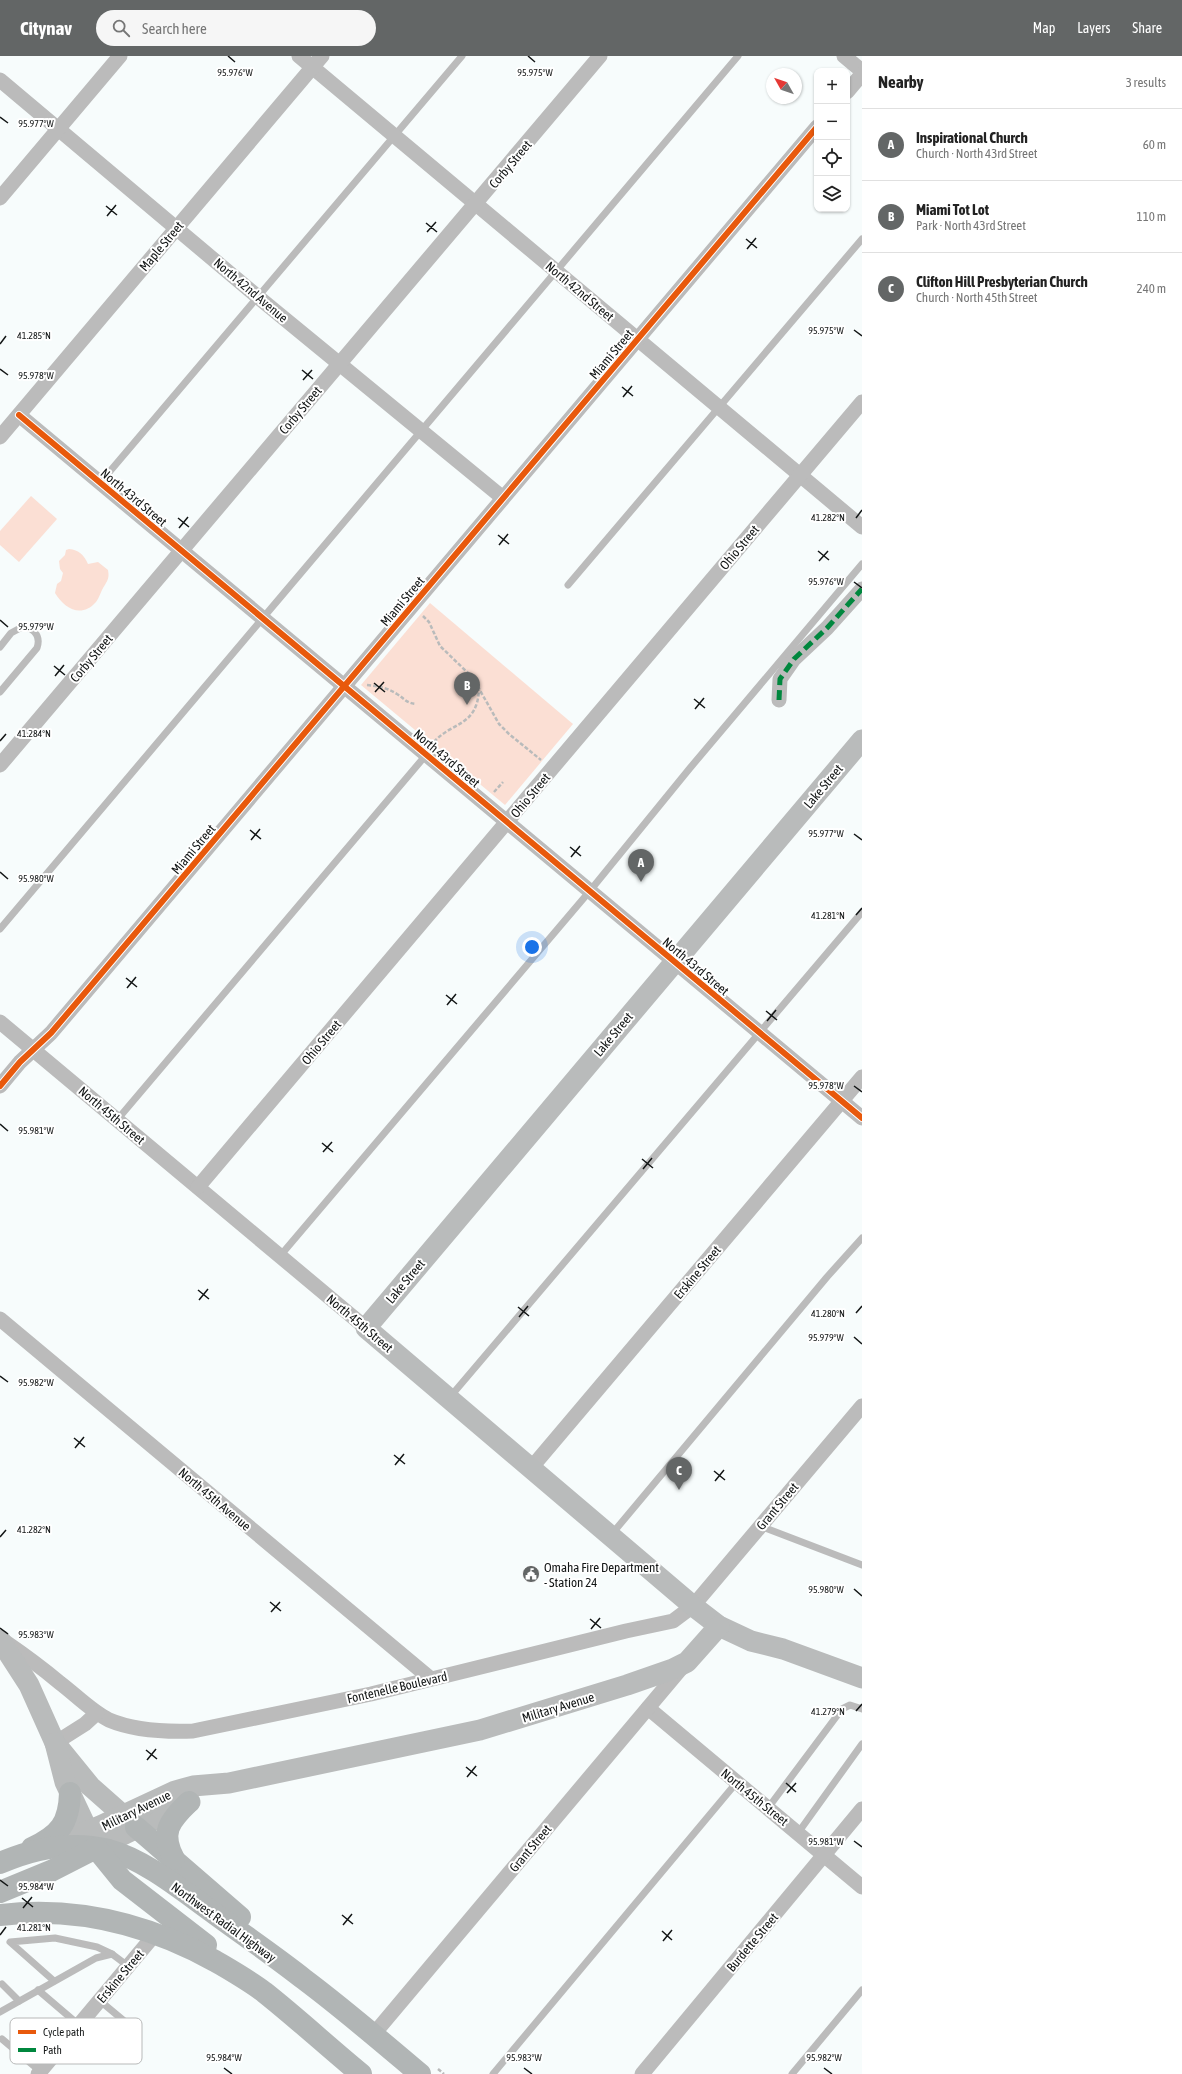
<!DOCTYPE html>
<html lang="en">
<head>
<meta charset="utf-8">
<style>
  body { margin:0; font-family:"Asap Condensed",sans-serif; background:#f6f6f6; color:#222 }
  .controls { position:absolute; right:12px; top:12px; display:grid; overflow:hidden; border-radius:8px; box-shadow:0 1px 3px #0004 }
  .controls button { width:36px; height:36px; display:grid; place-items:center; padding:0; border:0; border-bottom:1px solid #e0e0e0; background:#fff; color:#222; font:20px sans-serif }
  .compass { position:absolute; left:766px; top:12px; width:36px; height:36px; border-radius:50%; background:#fff; box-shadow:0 1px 3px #0004; rotate:310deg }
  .you { position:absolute; left:532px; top:891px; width:14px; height:14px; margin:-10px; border:3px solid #fff; border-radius:50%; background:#1a73e8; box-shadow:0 0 0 6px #1a73e833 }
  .badge { display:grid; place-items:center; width:26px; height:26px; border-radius:50%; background:#636666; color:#fff; font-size:13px; font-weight:700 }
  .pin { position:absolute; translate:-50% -33px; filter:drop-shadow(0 1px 2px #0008) }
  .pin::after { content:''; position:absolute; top:21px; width:14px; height:12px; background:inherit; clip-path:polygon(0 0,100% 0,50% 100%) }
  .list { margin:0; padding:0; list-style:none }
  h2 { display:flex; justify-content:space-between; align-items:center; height:52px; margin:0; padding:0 16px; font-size:17px }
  h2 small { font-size:13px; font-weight:400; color:#767676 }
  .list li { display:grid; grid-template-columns:26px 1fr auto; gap:12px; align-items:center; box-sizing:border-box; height:72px; padding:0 16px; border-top:1px solid #e0e0e0 }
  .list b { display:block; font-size:15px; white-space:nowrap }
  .list p { margin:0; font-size:13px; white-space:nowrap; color:#767676 }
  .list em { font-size:13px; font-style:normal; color:#767676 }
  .icon { flex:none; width:22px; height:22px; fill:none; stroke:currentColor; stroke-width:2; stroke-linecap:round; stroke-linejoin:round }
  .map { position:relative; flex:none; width:862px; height:2018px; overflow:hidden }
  header { display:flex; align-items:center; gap:24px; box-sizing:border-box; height:56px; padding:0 20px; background:#636666; color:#fff }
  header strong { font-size:19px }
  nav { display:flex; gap:22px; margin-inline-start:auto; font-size:14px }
  .search { width:280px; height:36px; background:#f6f6f6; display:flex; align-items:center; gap:10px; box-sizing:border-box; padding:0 14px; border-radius:22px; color:#767676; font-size:15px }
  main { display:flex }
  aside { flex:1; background:#fff }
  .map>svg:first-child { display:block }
</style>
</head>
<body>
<header>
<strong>Citynav</strong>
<div class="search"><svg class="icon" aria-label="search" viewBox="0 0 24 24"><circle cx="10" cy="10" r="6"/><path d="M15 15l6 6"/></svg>Search here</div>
<nav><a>Map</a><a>Layers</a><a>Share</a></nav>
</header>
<main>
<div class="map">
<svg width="862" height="2018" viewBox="0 0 862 2018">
  <rect width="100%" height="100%" fill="#f7fcfc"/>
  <g fill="#fbdfd4">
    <polygon points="31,440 57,463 19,506 0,489 0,475"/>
    <path d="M69 493C79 494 84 499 88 508L98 506 108 514C110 524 106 526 102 534 100 538 99 542 96 546 81 563 64 552 55 537L57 528 61 525 63 517 60 513 59 505 65 499 66 494Z"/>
    <polygon points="430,547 573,668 505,749 361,629"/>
  </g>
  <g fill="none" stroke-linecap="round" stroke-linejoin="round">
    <g stroke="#b9bbbb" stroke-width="2.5" stroke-dasharray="4 2" stroke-linecap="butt">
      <polyline points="423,560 429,566 440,590 468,617 477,629 499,668 509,678 541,704"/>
      <path d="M367 629C378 630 388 632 397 638 405 643 406 647 416 648"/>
      <path d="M434 686C451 666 477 671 479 634"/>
      <polyline points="494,736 503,726"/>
      <polyline points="438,2013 444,2018"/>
    </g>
    <g stroke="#bbb" stroke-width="7">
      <polyline points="100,427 462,0"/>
      <polyline points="568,529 862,183"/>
      <path d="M0 591 11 577 24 570C35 574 41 580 37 592L0 636"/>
      <polyline points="0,873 738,0"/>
      <polyline points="117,1064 426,699"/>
      <polyline points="280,1200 589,836 690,712 862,508"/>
      <polyline points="450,1341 862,856"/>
      <polyline points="760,1470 862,1509"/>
      <polyline points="611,1479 827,1221 862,1182"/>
      <polyline points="768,1752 842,1653 850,1649 862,1653"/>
      <polyline points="798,1777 862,1688"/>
      <polyline points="54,1925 10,1886 55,1882 97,1891 112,1898"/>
      <polyline points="2,1928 19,1945"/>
      <polyline points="38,1934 79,1969"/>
      <polyline points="99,1944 135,1974"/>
      <polyline points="0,1956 96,1902 112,1898 128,1910"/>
      <polyline points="2,1983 40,2015"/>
      <polyline points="493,2018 737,1726"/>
      <polyline points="792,2018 862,1934"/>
    </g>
    <g stroke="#bbb" stroke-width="15">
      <polyline points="299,0 862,471"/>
      <polyline points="844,0 862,15"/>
      <polyline points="0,24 258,241 503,442"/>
      <polyline points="847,36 862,18"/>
      <polyline points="0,142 120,0"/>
      <polyline points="19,359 862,1062"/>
      <polyline points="0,381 322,0"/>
      <polyline points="779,644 780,623 794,603 827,572 862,533"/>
      <polyline points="0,709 600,0"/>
      <polyline points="0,966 366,1272"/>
      <polyline points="0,1030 20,1006 51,977 817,71"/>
      <polyline points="198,1131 862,346"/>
      <polyline points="0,1263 431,1623"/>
      <polyline points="532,1411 862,1021"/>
      <path d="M4 1585C23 1598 42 1612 60 1627 76 1639 91 1655 109 1664 135 1675 165 1676 193 1675L371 1638 626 1575 673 1565 693 1550 862 1350"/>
      <polyline points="648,1652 862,1831"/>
      <polyline points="55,1687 85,1668 97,1657"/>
      <polyline points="373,1979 684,1609"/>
      <polyline points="38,2018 156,1877"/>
      <polyline points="642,2018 862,1753"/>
    </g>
    <g stroke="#b9bbbb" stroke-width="21">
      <polyline points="862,684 366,1272 693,1550 719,1570 751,1585 783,1593 862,1622"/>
      <polyline points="0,1584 29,1629 55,1687 90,1730 133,1768"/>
      <polyline points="55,1687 65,1726 96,1792 190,1746"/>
      <polyline points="53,1789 100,1770 175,1735 193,1730 229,1727 480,1674 627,1629 673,1613 687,1606 719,1570"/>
    </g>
    <g stroke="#b1b5b5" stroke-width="22">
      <polyline points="136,1771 240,1861"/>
      <path d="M32 1792C60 1779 69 1767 70 1737"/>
      <path d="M174 1803C160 1777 169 1765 189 1746"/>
      <path d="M0 1807C34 1792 72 1785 109 1794 146 1804 184 1836 215 1858 245 1880 276 1901 305 1924 345 1954 382 1986 420 2018"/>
      <polyline points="0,1836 51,1815 96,1792 122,1824 206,1889"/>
      <path d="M0 1859C77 1850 148 1868 215 1905 232 1915 248 1924 264 1936 297 1962 328 1991 361 2018"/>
    </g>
    <polyline stroke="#00873e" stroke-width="5" stroke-dasharray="10 5" stroke-linecap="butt" points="779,644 780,623 794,603 827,572 862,533"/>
    <g stroke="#fff" stroke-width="8">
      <g id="cycleway">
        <polyline points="19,359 862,1062"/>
        <polyline points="0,1030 20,1006 51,977 817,71"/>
      </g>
    </g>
    <use href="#cycleway" stroke="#e8590c" stroke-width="6"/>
  </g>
  <path fill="none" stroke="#131616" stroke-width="1.5" d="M228 0 235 6M528 0 535 6M0 61 8 67M106 150 117 159M107 160 116 149M426 167 437 176M427 176 436 166M746 183 757 192M747 193 756 182M854 274 862 280M0 288 6 280M0 313 8 319M302 314 313 323M303 324 312 314M622 331 633 340M623 341 632 330M178 462 189 471M856 462 862 454M179 472 188 461M498 479 509 488M499 489 508 478M818 495 829 504M819 505 828 495M854 526 862 532M0 564 8 571M54 610 65 619M55 620 64 609M374 627 385 636M375 636 384 626M694 643 705 652M695 653 704 642M0 685 6 678M250 774 261 783M854 778 862 784M251 784 260 773M570 791 581 800M571 801 580 790M0 816 8 823M856 859 862 852M126 922 137 931M127 932 136 921M446 939 457 948M447 949 456 938M766 955 777 964M767 965 776 954M854 1030 862 1036M0 1068 8 1075M322 1087 333 1096M323 1096 332 1086M642 1103 653 1112M643 1113 652 1102M198 1234 209 1243M199 1244 208 1233M518 1251 529 1260M856 1257 862 1250M519 1261 528 1250M854 1281 862 1288M0 1320 8 1326M74 1382 85 1391M75 1392 84 1381M394 1399 405 1408M395 1409 404 1398M714 1415 725 1424M715 1425 724 1414M0 1481 6 1474M854 1533 862 1540M270 1546 281 1555M271 1556 280 1546M590 1563 601 1572M0 1572 8 1578M591 1573 600 1562M856 1655 862 1648M146 1694 157 1703M147 1704 156 1693M466 1711 477 1720M467 1721 476 1710M786 1727 796 1736M787 1737 796 1727M854 1785 862 1791M0 1824 8 1830M22 1842 33 1851M23 1852 32 1841M342 1859 353 1868M343 1869 352 1858M662 1875 672 1884M0 1879 6 1871M663 1885 672 1874M224 2012 232 2018M524 2012 532 2018M824 2012 832 2018"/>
  <defs>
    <g id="civic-disc" transform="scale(0.9)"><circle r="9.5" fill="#636666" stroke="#fff"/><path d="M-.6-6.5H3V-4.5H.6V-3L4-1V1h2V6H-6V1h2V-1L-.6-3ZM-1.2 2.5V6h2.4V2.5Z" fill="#fff"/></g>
  </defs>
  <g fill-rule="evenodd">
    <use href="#civic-disc" x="531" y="1518"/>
  </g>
  <g text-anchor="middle" stroke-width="4" stroke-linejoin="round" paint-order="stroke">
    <g font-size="13" fill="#131616" stroke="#fff">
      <text transform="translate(510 108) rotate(-50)" y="5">Corby Street</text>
      <text transform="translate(161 190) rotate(-50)" y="5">Maple Street</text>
      <text transform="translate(251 234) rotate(40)" y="5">North 42nd Avenue</text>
      <text transform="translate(580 235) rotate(40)" y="5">North 42nd Street</text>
      <text transform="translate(611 298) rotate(-50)" y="5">Miami Street</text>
      <text transform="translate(300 354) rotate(-50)" y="5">Corby Street</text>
      <text transform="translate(134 441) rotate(40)" y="5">North 43rd Street</text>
      <text transform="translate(739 491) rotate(-50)" y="5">Ohio Street</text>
      <text transform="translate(402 545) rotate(-50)" y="5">Miami Street</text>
      <text transform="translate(91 602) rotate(-50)" y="5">Corby Street</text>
      <text transform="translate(447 702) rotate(40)" y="5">North 43rd Street</text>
      <text transform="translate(823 730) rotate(-50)" y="5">Lake Street</text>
      <text transform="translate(530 739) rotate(-50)" y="5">Ohio Street</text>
      <text transform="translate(193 793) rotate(-50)" y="5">Miami Street</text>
      <text transform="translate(696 910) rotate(40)" y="5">North 43rd Street</text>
      <text transform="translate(613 978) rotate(-50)" y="5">Lake Street</text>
      <text transform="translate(321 986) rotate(-50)" y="5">Ohio Street</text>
      <text transform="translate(112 1059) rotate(40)" y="5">North 45th Street</text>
      <text transform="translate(697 1216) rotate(-50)" y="5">Erskine Street</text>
      <text transform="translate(405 1225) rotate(-50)" y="5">Lake Street</text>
      <text transform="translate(360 1267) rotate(40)" y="5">North 45th Street</text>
      <text transform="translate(215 1443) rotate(40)" y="5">North 45th Avenue</text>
      <text transform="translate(777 1450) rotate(-50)" y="5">Grant Street</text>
      <text transform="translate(397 1631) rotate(-13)" y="5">Fontenelle Boulevard</text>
      <text transform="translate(558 1651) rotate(-17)" y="5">Military Avenue</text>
      <text transform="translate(755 1741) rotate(39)" y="5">North 45th Street</text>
      <text transform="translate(136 1754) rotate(-26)" y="5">Military Avenue</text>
      <text transform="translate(530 1792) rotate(-50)" y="5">Grant Street</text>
      <text transform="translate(224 1866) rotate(36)" y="5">Northwest Radial Highway</text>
      <text transform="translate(752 1886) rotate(-50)" y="5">Burdette Street</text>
      <text transform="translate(120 1920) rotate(-50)" y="5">Erskine Street</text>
    </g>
    <g font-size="13" fill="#131616" stroke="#fff" text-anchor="start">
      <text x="544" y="1516">Omaha Fire Department<tspan x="544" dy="15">- Station 24</tspan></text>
    </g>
  </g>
  <rect x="10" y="1962" width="132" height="46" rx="6" fill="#fff" stroke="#b8b9b9" stroke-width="1"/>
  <rect x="18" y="1974" width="18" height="4" fill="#e8590c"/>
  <rect x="18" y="1992" width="18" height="4" fill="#00873e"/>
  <g font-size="11" fill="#131616">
    <text x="43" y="1980">Cycle path</text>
    <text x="43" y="1998">Path</text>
  </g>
  <g font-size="10" text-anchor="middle" fill="#131616" stroke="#fff" stroke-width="4" stroke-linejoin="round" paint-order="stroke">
    <text x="235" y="20">95.976°W</text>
    <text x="535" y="20">95.975°W</text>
    <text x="36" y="71">95.977°W</text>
    <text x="826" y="278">95.975°W</text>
    <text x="34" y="283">41.285°N</text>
    <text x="36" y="323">95.978°W</text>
    <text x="828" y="465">41.282°N</text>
    <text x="826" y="529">95.976°W</text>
    <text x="36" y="574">95.979°W</text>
    <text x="34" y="681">41.284°N</text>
    <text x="826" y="781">95.977°W</text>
    <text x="36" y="826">95.980°W</text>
    <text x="828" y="863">41.281°N</text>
    <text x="826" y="1033">95.978°W</text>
    <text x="36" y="1078">95.981°W</text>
    <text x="828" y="1261">41.280°N</text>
    <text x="826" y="1285">95.979°W</text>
    <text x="36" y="1330">95.982°W</text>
    <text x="34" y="1477">41.282°N</text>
    <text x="826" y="1537">95.980°W</text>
    <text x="36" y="1582">95.983°W</text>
    <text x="828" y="1659">41.279°N</text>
    <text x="826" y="1789">95.981°W</text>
    <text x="36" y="1834">95.984°W</text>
    <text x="34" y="1875">41.281°N</text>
    <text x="224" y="2005">95.984°W</text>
    <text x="524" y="2005">95.983°W</text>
    <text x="824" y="2005">95.982°W</text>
  </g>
</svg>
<div class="controls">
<button>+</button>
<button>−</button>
<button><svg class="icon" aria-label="locate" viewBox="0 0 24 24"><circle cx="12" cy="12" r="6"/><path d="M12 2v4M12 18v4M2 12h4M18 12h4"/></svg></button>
<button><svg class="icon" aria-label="layers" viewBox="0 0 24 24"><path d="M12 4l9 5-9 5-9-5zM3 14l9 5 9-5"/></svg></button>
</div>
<svg class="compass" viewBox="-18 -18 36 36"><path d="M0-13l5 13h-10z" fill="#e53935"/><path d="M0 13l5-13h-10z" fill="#767676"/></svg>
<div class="you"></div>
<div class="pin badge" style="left:641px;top:826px">A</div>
<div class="pin badge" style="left:467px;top:649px">B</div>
<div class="pin badge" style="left:679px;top:1434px">C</div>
</div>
<aside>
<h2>Nearby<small>3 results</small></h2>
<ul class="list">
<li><span class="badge">A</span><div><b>Inspirational Church</b><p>Church · North 43rd Street</p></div><em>60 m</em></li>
<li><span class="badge">B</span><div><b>Miami Tot Lot</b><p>Park · North 43rd Street</p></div><em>110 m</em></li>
<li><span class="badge">C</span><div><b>Clifton Hill Presbyterian Church</b><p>Church · North 45th Street</p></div><em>240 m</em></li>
</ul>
</aside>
</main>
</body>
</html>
